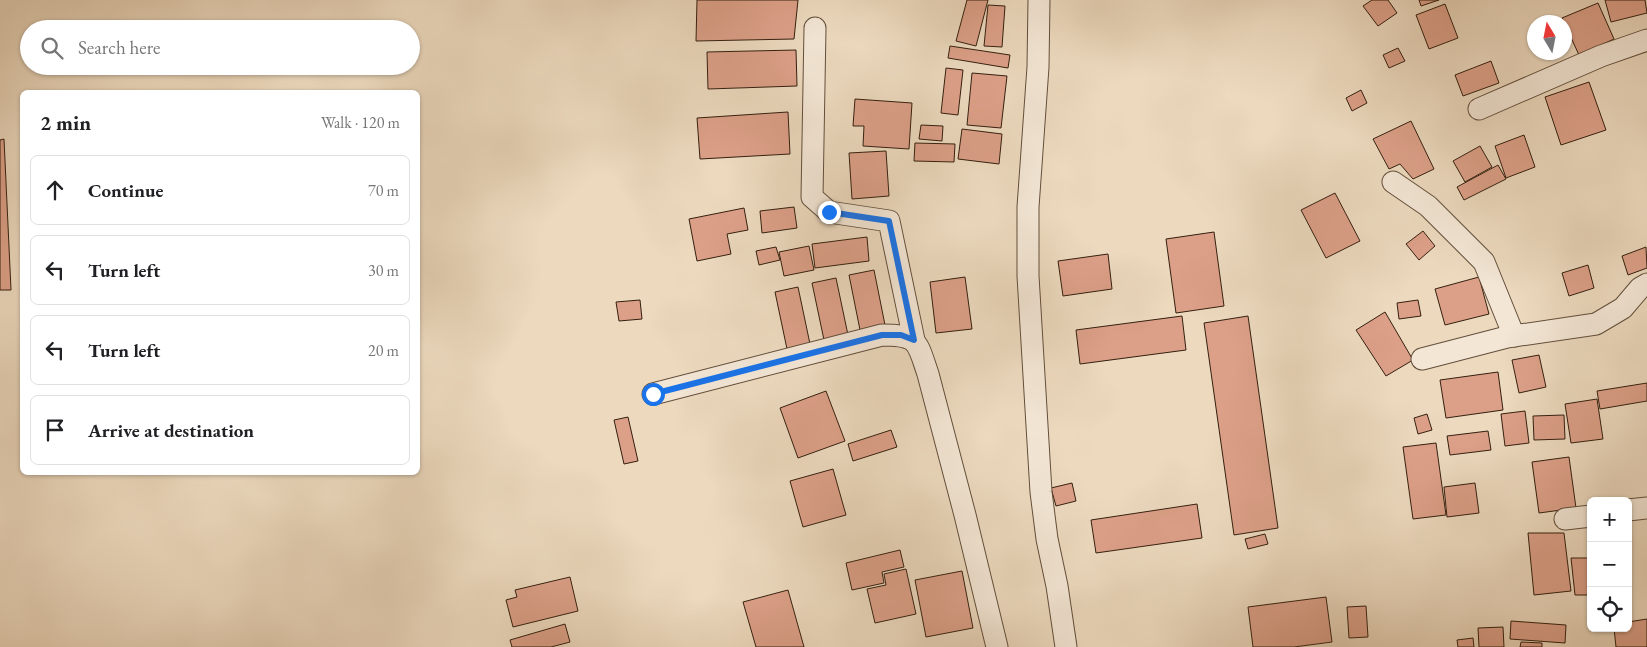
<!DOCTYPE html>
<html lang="en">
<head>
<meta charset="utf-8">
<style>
  body { margin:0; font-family:"EB Garamond",serif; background:#f6f6f6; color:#202124 }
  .controls { position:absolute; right:15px; bottom:15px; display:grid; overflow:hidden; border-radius:8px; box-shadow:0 1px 4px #0004 }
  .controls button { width:45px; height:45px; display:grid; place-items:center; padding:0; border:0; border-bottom:1px solid #e0e0e0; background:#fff; color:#202124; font:25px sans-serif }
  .compass { position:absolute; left:1527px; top:15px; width:45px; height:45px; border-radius:50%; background:#fff; box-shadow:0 1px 4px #0004; rotate:350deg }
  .stop { position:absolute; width:15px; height:15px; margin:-11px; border:4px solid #1a73e8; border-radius:50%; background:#fff }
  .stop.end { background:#1a73e8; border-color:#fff; box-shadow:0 1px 5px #0008 }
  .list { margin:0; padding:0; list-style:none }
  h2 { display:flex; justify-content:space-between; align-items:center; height:65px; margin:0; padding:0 20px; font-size:21px }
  h2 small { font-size:16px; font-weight:400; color:#757577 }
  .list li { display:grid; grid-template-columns:32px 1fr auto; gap:15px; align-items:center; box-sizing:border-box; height:70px; margin:0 10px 10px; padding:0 10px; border:1px solid #e0e0e0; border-radius:8px }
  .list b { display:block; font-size:19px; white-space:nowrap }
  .list em { font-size:16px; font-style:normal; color:#757577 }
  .icon { flex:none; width:28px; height:28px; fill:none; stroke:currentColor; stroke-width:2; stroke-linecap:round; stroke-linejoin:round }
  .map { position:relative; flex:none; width:1647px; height:647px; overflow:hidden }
  .search { position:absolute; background:#fff; box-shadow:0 1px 4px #0004; left:20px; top:20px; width:400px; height:55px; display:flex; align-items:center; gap:12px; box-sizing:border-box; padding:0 18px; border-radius:28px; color:#757577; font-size:19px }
  .panel { position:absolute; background:#fff; box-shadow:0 1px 4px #0004; left:20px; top:90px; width:400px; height:385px; border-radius:8px }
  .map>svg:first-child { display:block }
</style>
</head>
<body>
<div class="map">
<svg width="1647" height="647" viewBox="0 0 1647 647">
  <rect width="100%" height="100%" fill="#ecd9be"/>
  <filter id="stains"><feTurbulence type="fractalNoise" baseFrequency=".004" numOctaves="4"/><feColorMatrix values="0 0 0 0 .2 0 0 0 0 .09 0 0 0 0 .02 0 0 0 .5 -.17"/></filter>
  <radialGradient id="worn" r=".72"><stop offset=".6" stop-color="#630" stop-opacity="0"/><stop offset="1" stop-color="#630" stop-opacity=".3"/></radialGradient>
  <g fill="#dca088" stroke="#341f0f">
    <polygon points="697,0 798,0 794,39 696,41"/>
    <polygon points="967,0 988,0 976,46 956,41"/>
    <polygon points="1372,0 1388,0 1397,13 1378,26 1363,6"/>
    <polygon points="1419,0 1439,0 1421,6"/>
    <polygon points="1605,0 1645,0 1647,13 1611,22"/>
    <polygon points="1598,3 1614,39 1579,55 1562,18"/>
    <polygon points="1445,4 1458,38 1429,49 1416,15"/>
    <polygon points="988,5 1005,6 1002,47 984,46"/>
    <polygon points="950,46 1010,55 1008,68 948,58"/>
    <polygon points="1398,48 1405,61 1389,68 1383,55"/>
    <polygon points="796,50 797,86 708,89 707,52"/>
    <polygon points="1491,61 1499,83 1463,96 1455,75"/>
    <polygon points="946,68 963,70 958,115 941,113"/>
    <polygon points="972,73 1007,76 1001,128 967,125"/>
    <polygon points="1589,82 1606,130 1561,145 1545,97"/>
    <polygon points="1361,90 1367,103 1352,111 1346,98"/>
    <polygon points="855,99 912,103 909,149 863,146 864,126 853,126"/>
    <polygon points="788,112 790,154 700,159 697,118"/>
    <polygon points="1411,121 1434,169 1413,179 1400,164 1389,169 1373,139"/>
    <polygon points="921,125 943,126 942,141 919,139"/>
    <polygon points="962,129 1002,134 999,164 958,159"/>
    <polygon points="1524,135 1535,167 1506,178 1495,146"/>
    <polygon points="4,139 11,290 0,290 0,140"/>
    <polygon points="915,143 955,144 954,162 914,161"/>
    <polygon points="1480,146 1492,167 1465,182 1453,161"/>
    <polygon points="886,151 889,196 852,199 849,153"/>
    <polygon points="1498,165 1506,179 1464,200 1457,187"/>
    <polygon points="1335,193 1360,241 1326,258 1301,210"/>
    <polygon points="794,207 797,228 762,233 760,211"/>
    <polygon points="744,208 748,230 727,234 731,254 697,261 689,219"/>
    <polygon points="1423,231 1435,246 1419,260 1406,244"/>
    <polygon points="1214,232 1224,306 1176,313 1166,239"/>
    <polygon points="867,237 869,261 815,268 812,244"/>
    <polygon points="809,246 814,270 784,276 779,252"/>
    <polygon points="776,247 780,260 759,265 756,251"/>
    <polygon points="1646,247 1647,268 1628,275 1622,256"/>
    <polygon points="1108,254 1112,289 1063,296 1058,261"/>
    <polygon points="1588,265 1594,288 1569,296 1562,273"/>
    <polygon points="874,270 886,330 861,335 849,275"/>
    <polygon points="965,277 972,329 936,333 930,282"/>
    <polygon points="1479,277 1489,314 1445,325 1435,289"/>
    <polygon points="836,278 848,335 824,340 812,283"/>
    <polygon points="798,287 810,344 787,349 775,292"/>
    <polygon points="640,300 642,319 619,321 616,302"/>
    <polygon points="1418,300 1421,316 1399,319 1397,303"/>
    <polygon points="1385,312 1413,360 1386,376 1356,330"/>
    <polygon points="1182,316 1186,350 1080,364 1076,330"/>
    <polygon points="1248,316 1278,528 1234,535 1204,323"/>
    <polygon points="1539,355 1546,387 1519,393 1512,360"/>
    <polygon points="1498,372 1503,410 1446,418 1440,380"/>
    <polygon points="1647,383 1647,401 1600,409 1597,391"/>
    <polygon points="826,391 845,441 798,458 780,408"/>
    <polygon points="1597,399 1603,439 1571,443 1565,404"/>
    <polygon points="1525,411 1529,443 1505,446 1501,414"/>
    <polygon points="1427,414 1432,430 1418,434 1414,418"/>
    <polygon points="1564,415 1565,439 1534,440 1533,416"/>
    <polygon points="628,417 638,461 624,464 614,420"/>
    <polygon points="891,430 897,447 853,461 848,444"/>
    <polygon points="1488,431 1491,450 1450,455 1447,436"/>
    <polygon points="1436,443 1446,515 1413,519 1403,447"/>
    <polygon points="1569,457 1576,508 1539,513 1532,462"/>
    <polygon points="833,469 846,515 803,527 790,481"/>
    <polygon points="1072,483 1076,501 1056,506 1051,488"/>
    <polygon points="1475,483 1479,513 1447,517 1444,487"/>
    <polygon points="1197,504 1202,538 1096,553 1091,520"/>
    <polygon points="1528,533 1564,533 1571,591 1534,595"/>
    <polygon points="1265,534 1268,544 1248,549 1245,539"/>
    <polygon points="900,550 904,567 882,572 884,583 852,590 846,563"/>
    <polygon points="1571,558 1591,558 1591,595 1575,595"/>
    <polygon points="906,569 916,614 875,623 867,589 886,585 884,574"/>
    <polygon points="962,571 973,628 926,637 915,580"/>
    <polygon points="570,577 578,611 513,627 506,600 517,597 515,590"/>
    <polygon points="788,590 804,647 756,647 743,602"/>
    <polygon points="1326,597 1332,642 1294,647 1253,647 1248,607"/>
    <polygon points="1366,606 1368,637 1349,638 1347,607"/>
    <polygon points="1647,619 1647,647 1616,647 1614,628 1628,628 1628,622"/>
    <polygon points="1511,621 1566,625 1565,643 1510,639"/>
    <polygon points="565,624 570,642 551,647 512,647 510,640"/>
    <polygon points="1503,627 1504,647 1479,647 1478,628"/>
    <polygon points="1473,638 1474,647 1458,647 1457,640"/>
    <polygon points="1521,642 1542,643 1542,647 1520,647"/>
  </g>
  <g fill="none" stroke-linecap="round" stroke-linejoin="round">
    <g stroke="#624e3b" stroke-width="23">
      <g id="street">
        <polyline points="1039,0 1038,67 1028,207 1028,276 1041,492 1047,539 1057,586 1066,647"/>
        <polyline points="815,28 812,197 829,212 889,221 914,340"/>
        <polyline points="1479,109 1601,56 1647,40"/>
        <polyline points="1393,182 1428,206 1484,262 1514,336"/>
        <polyline points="1422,359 1507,337 1596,324 1623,308 1640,288 1647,284"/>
        <path d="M653 394 882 335C919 335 917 342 928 374L965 515 997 647"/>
        <polyline points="1628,510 1647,508"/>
        <polyline points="1565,519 1591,516"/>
      </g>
    </g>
    <use href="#street" stroke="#f3e6d5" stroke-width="21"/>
  </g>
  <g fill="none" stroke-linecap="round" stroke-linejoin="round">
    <polyline stroke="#1a73e8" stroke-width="6" points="653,394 882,335 901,335 914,340 889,221 829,212"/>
  </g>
  <rect width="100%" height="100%" filter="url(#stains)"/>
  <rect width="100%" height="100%" fill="url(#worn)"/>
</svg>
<div class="controls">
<button>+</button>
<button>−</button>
<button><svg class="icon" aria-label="locate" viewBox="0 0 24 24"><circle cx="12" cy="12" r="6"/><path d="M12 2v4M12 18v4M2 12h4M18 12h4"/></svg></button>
</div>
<svg class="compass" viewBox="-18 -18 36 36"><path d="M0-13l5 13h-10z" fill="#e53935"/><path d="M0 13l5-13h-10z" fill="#757577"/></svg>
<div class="stop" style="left:653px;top:394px"></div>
<div class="stop end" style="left:829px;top:212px"></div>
<div class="search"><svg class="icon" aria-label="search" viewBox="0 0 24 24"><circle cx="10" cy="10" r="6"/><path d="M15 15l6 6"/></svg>Search here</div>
<section class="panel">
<h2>2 min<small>Walk · 120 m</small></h2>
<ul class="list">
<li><svg class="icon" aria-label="ahead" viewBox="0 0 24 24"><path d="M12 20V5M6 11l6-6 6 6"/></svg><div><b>Continue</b></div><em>70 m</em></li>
<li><svg class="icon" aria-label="left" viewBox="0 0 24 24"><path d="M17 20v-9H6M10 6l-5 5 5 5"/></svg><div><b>Turn left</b></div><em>30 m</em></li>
<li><svg class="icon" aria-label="left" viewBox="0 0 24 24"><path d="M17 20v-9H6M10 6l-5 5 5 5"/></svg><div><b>Turn left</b></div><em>20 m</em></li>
<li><svg class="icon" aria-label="arrive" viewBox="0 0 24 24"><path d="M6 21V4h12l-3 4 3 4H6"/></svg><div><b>Arrive at destination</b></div></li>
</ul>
</section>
</div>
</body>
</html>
